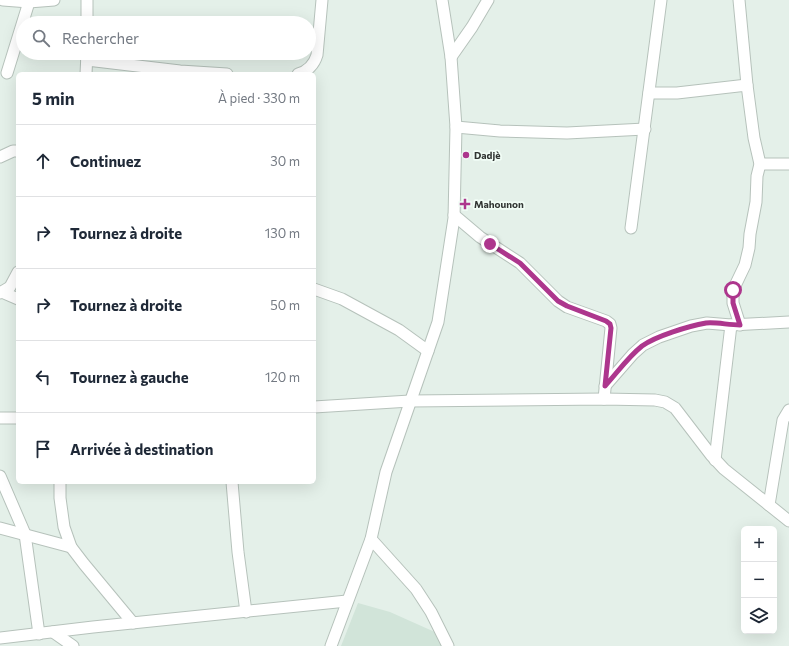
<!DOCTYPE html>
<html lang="fr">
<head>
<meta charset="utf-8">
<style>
  body { margin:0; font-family:Commissioner,sans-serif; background:#f6f6f7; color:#1f2937 }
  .controls { position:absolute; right:12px; bottom:12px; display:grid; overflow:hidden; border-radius:6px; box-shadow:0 4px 16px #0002 }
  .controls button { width:36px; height:36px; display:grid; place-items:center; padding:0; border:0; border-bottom:1px solid #e0e1e3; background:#fff; color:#1f2937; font:20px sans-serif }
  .stop { position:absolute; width:12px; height:12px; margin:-9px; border:3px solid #ad368d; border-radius:50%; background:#fff }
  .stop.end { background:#ad368d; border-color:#fff; box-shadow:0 1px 4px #0008 }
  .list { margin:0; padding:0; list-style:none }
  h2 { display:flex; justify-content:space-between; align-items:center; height:52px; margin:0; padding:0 16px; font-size:17px }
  h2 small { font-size:13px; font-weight:400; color:#747a83 }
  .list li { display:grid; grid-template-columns:26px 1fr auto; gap:12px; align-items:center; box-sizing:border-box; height:72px; padding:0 16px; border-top:1px solid #e0e1e3 }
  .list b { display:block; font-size:15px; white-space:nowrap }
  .list em { font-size:13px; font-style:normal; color:#747a83 }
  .icon { flex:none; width:22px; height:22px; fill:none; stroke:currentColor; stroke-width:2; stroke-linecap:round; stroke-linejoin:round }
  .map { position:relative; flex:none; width:789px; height:646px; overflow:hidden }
  .search { position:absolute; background:#fff; box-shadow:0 4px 16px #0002; left:16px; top:16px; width:300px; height:44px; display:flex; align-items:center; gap:10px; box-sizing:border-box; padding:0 14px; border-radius:22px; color:#747a83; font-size:15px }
  .panel { position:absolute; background:#fff; box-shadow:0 4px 16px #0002; left:16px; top:72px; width:300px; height:412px; border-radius:6px }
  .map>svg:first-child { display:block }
</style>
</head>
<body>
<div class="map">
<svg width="789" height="646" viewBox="0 0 789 646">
  <rect width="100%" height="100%" fill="#e4f0e9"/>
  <polygon fill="#d1e4d9" points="358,603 390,612 437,633 444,646 341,646"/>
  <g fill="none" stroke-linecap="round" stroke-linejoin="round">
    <g stroke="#b6c2bb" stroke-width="13">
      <g id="minor">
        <polyline points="3,0 29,2 54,0"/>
        <polyline points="739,0 747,85"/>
        <polyline points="87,23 87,0"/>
        <polyline points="451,57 472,27 488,0"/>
        <polyline points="87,60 180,71 227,74"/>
        <polyline points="7,73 29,2"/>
        <polyline points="86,74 87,53"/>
        <path d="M298 74C308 71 314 65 317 55L322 0"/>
        <polyline points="649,93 677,93 747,85 754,138 760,164 757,176 756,202 750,234 749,248 745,265 733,290 733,303 740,325"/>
        <polyline points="456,127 500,131 567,133 645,129"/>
        <polyline points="0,157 13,151 18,151"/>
        <polyline points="760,164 789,164"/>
        <polyline points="454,215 480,237 520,263 558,301 567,307 606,321 610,324 611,328 604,399"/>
        <polyline points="631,228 661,0"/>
        <polyline points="314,289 342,299 399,330 428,351"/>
        <polyline points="2,292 18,299"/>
        <polyline points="0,293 10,287 18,272"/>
        <polyline points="605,386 633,354 643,345 659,337 691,326 707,323 731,325 789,322"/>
        <polyline points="314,407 410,401 604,399 655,400 665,402 675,408 711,455 724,469 789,521"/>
        <polyline points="0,418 18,418"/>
        <polyline points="715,460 731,325"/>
        <polyline points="0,476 25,534 39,634"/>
        <polyline points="60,482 60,498 64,527 71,547 84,564 133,623"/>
        <polyline points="232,482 238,552 246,612"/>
        <polyline points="769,505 783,420 789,410"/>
        <polyline points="0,528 71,547"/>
        <polyline points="371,539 416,589 431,612 448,646"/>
        <polyline points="53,632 73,646"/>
        <polyline points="0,638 93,627 347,601"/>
        <polyline points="331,646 371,539 386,472 438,322 454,218 456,127 451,57 442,0"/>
      </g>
    </g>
    <use href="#minor" stroke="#fff" stroke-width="11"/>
  </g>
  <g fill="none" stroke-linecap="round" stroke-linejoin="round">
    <path stroke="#ad368d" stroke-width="5" d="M490 244 520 263 558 301 567 306 606 321 610 324 611 328 605 386C617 373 628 357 642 346 656 336 689 326 706 323 717 322 728 325 740 325L733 303V290"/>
  </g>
  <g fill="#ad368d" stroke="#f1fdf6" stroke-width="1.5">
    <circle cx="466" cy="155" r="4"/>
    <path d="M463 198h4v4h4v4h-4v4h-4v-4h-4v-4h4z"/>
  </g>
  <g text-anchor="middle" stroke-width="3.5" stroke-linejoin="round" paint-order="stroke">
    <g font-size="10" font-weight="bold" fill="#313533" stroke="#f1fdf6" text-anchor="start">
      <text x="474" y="159">Dadjè</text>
      <text x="474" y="208">Mahounon</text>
    </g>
  </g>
</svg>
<div class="controls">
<button>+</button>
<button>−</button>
<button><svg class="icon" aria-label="layers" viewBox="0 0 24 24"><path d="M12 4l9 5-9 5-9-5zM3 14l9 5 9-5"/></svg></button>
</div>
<div class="stop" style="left:733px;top:290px"></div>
<div class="stop end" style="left:490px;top:244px"></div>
<div class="search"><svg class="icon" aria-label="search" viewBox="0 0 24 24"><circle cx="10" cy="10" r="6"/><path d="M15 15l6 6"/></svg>Rechercher</div>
<section class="panel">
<h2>5 min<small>À pied · 330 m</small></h2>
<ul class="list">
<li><svg class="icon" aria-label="ahead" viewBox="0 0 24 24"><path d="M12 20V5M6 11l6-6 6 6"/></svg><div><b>Continuez</b></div><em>30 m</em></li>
<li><svg class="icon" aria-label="right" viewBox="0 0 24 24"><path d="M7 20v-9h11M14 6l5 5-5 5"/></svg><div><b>Tournez à droite</b></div><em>130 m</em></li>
<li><svg class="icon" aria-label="right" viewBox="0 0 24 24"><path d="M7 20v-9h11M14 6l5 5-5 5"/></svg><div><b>Tournez à droite</b></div><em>50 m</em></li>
<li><svg class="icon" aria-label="left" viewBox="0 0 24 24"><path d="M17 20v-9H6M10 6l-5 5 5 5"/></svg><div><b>Tournez à gauche</b></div><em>120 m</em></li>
<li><svg class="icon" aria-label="arrive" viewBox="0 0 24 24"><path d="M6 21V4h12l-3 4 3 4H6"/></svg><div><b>Arrivée à destination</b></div></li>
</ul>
</section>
</div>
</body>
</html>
